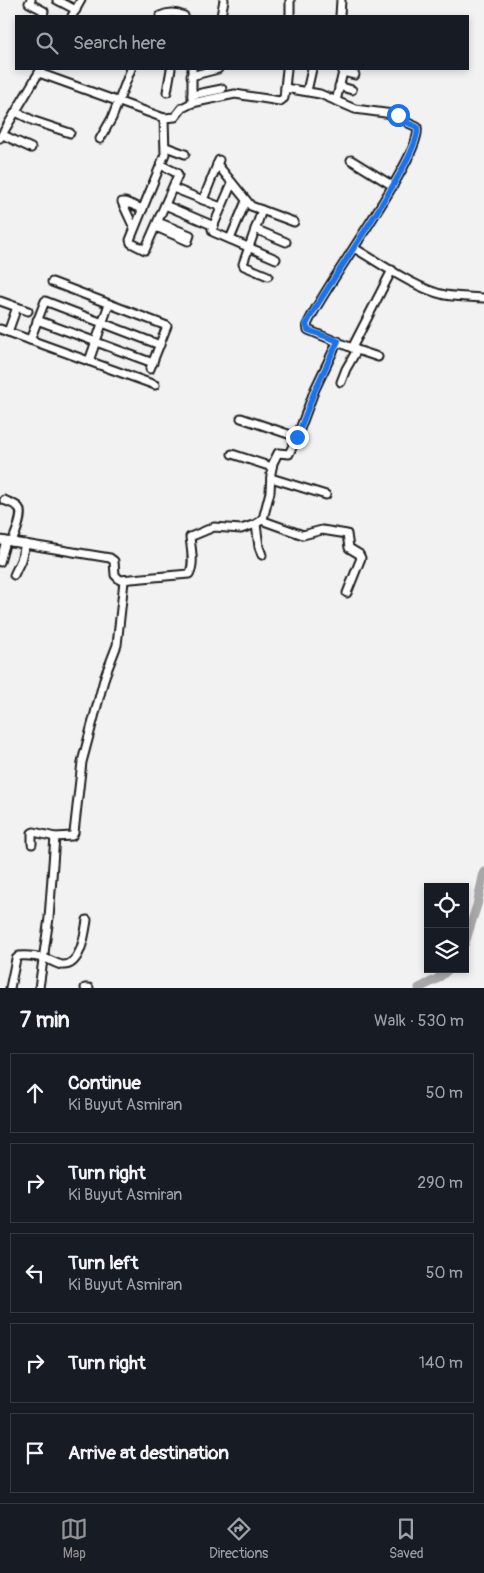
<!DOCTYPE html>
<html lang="en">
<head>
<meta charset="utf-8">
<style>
  body { margin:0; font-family:Pangolin,sans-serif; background:#242831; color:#f1f3f6 }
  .controls { position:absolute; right:15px; bottom:15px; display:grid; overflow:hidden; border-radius:0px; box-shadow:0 2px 8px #0003 }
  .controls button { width:45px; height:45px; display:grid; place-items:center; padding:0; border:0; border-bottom:1px solid #363941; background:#171b24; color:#f1f3f6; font:25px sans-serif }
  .stop { position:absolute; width:15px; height:15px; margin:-11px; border:4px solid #1a73e8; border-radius:50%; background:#fff }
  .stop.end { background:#1a73e8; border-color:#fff; box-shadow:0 1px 5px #0008 }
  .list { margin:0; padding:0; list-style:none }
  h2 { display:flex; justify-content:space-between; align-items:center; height:65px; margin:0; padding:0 20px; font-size:21px }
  h2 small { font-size:16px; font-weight:400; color:#9ea1a6 }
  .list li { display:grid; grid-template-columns:32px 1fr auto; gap:15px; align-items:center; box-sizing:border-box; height:80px; margin:0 10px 10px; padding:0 10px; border:1px solid #363941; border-radius:0px }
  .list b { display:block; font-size:19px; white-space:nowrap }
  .list p { margin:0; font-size:16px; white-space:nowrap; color:#9ea1a6 }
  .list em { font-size:16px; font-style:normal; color:#9ea1a6 }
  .icon { flex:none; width:28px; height:28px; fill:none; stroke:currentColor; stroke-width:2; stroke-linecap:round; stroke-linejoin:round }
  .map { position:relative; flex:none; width:484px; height:988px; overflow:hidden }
  .search { position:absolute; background:#171b24; box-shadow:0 2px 8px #0003; left:15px; right:15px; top:15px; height:55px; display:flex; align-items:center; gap:12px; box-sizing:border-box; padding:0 18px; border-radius:0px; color:#9ea1a6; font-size:19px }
  .sheet { height:515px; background:#171b24 }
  nav { display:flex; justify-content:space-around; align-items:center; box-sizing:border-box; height:70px; border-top:1px solid #363941; background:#171b24; font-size:14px; color:#9ea1a6 }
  nav a { display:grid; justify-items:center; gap:2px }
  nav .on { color:#919294 }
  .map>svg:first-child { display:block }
</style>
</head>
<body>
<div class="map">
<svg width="484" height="988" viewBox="0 0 484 988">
  <rect width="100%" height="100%" fill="#f2f2f2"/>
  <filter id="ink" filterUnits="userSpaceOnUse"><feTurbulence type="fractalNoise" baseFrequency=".02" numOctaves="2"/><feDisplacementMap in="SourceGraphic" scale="10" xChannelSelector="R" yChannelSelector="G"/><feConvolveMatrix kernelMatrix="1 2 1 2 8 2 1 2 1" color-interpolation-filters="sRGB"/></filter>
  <g filter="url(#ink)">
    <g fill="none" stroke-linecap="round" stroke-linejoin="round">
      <g stroke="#a8a8a8" stroke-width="9">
        <polyline points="465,943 477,905 484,872"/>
        <polyline points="419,988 437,979 449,969"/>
      </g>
      <g stroke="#1c1c1c" stroke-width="11">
        <g id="minor">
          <polyline points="31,0 29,3 44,11 43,16"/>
          <polyline points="57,0 76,10"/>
          <polyline points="72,16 81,0"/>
          <path d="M160 16C168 12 176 12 184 16"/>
          <polyline points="221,16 224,0"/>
          <polyline points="290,16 290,0"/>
          <polyline points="340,16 341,0"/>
          <path d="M39 73 164 118 175 117 182 108 192 103 235 94 280 101 284 98 285 88 320 94 355 109 400 115 408 123 417 127C425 152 321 290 307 325L308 330 357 350 346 369 341 382"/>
          <polyline points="191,76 218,69"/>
          <polyline points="339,86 352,90"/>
          <polyline points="285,88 287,69"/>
          <polyline points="307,91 312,69"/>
          <polyline points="167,92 171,69"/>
          <polyline points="192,95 222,89"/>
          <polyline points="336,101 343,72 355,75"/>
          <polyline points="192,103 192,69"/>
          <polyline points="16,112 34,121 70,133"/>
          <polyline points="3,135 31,148"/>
          <polyline points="0,138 41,69"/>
          <polyline points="100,139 112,118 131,69"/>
          <polyline points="166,147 185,154"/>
          <polyline points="351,160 393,186"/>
          <polyline points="217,164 251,206 294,222"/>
          <polyline points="161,165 177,173 178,175 145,250 131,243 130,240 165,154 164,118"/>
          <polyline points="232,183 212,229 213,232 276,259"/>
          <polyline points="173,188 221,207"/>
          <polyline points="203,200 219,160"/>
          <polyline points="165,205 214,226"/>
          <polyline points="262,210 243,264 244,266 268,276"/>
          <polyline points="156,227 188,241 190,235 158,222"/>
          <polyline points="134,228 122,202 125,202 143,209"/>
          <polyline points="255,229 286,242"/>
          <polyline points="230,239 246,201"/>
          <path d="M354 248C380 263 416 289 445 295 458 297 471 297 484 298"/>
          <polyline points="52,282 167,326 150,369"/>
          <polyline points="0,301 28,311"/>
          <polyline points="37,320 153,363"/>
          <polyline points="0,329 155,385"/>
          <polyline points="8,332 17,307"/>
          <polyline points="30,340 45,301 160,345"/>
          <polyline points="352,348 392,270"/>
          <polyline points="357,350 378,357"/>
          <polyline points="89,361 109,304"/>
          <polyline points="297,437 315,389 338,341"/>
          <polyline points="232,454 272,467"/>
          <polyline points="271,478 326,495"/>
          <path d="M4 500C8 502 15 504 18 507 25 512 15 535 12 542"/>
          <polyline points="261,520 303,535 322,530 347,534 349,548 359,554 361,558 347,593"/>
          <polyline points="256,524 259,547 262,555"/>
          <path d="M0 540 110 558 114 561 115 575 120 580 189 574C195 565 191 548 190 537L214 527 241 529 256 524 263 519 270 492 271 473 273 463 278 453 289 454 297 437 241 418"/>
          <polyline points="0,562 6,541"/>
          <polyline points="14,575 21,560 25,544"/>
          <polyline points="32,844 32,833 34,832 55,837"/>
          <path d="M10 988 16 959 19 956C28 955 39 957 47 959 52 961 57 964 62 965 81 967 85 933 87 920"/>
          <polyline points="39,988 49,918 55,837 72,836 74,833 82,762 105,676 117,645 124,581"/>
          <polyline points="85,988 89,988"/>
        </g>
      </g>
      <use href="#minor" stroke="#fff" stroke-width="7"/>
    </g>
  </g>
  <g fill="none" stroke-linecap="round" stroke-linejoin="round" filter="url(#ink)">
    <path stroke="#1a73e8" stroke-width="6" d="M297 437 315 390 338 341 308 330 306 325C321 291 425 152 417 127L408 123 401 116 398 115"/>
  </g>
</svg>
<div class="controls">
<button><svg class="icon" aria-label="locate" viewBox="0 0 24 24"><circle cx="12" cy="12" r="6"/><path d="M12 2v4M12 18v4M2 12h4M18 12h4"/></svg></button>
<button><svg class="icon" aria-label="layers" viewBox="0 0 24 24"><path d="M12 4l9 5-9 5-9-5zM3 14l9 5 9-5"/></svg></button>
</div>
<div class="stop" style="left:398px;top:115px"></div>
<div class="stop end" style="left:297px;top:437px"></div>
<div class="search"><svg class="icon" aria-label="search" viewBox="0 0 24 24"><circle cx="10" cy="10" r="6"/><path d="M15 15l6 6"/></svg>Search here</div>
</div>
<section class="sheet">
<h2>7 min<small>Walk · 530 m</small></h2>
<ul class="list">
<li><svg class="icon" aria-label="ahead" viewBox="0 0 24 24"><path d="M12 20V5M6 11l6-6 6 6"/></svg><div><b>Continue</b><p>Ki Buyut Asmiran</p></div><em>50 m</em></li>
<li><svg class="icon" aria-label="right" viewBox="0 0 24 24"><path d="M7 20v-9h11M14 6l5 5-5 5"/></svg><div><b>Turn right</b><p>Ki Buyut Asmiran</p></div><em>290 m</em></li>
<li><svg class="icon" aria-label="left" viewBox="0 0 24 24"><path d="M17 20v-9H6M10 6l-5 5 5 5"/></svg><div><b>Turn left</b><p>Ki Buyut Asmiran</p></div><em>50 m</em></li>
<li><svg class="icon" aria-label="right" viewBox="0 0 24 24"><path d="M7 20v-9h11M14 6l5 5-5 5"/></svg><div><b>Turn right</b></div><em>140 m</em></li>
<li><svg class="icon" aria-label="arrive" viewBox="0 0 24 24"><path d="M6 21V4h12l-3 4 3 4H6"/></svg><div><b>Arrive at destination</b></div></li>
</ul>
</section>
<nav>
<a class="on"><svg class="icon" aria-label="map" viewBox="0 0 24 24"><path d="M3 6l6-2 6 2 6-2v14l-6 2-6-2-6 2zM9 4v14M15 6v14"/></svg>Map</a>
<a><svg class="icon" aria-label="directions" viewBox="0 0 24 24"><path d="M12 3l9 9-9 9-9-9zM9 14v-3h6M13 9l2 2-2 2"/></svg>Directions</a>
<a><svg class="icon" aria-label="saved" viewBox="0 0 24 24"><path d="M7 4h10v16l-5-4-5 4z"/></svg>Saved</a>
</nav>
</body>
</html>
